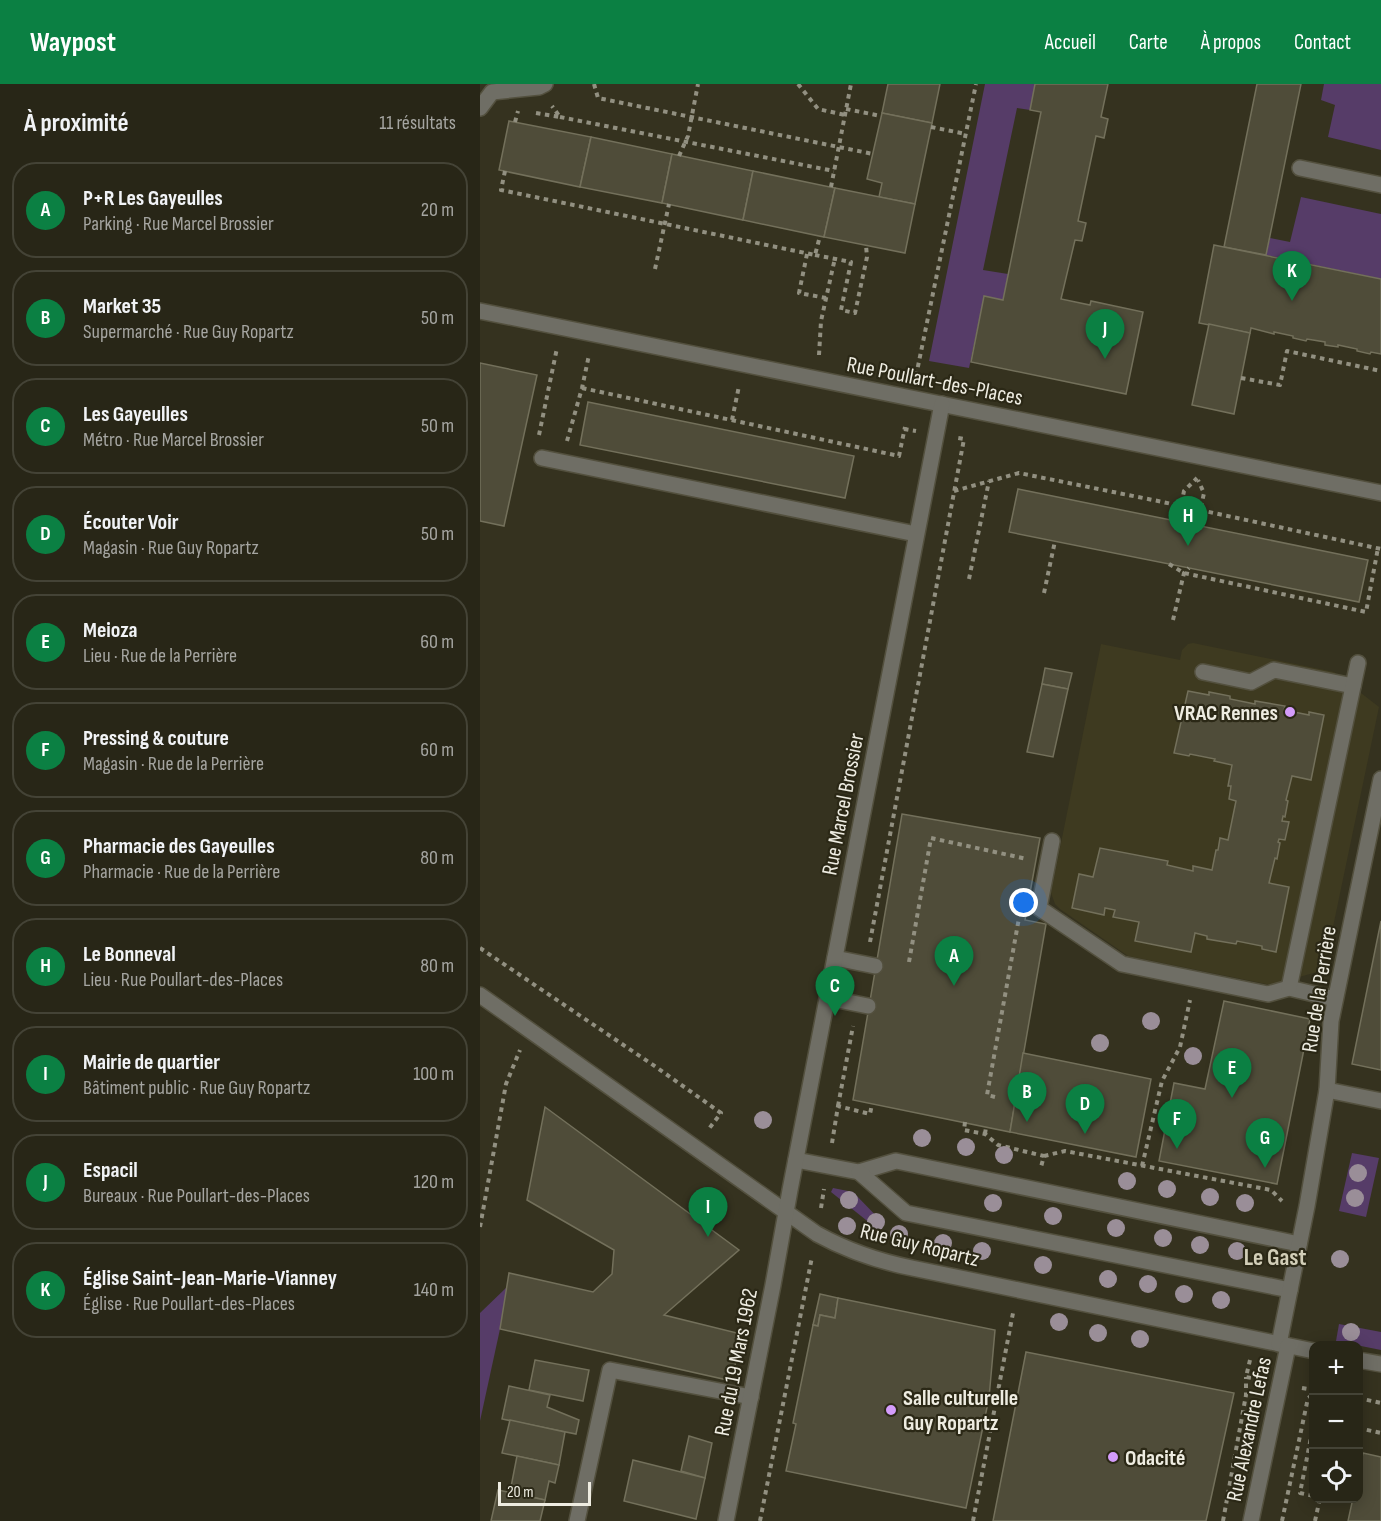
<!DOCTYPE html>
<html lang="fr">
<head>
<meta charset="utf-8">
<style>
  body { margin:0; font-family:"Sofia Sans Condensed",sans-serif; background:#343224; color:#f1f3f6 }
  .controls { position:absolute; right:18px; bottom:18px; display:grid; overflow:hidden; border-radius:12px; box-shadow:0 3px 15px #0003 }
  .controls button { width:54px; height:54px; display:grid; place-items:center; padding:0; border:0; border-bottom:2px solid #444336; background:#282617; color:#f1f3f6; font:30px sans-serif }
  .scale { position:absolute; left:18px; bottom:15px; width:93px; box-sizing:border-box; padding-left:6px; border:3px solid #eeece1; border-top:0; font-size:16px; line-height:21px; white-space:nowrap; color:#eeece1; -webkit-text-stroke:4px #2b2816; paint-order:stroke }
  .you { position:absolute; left:544px; top:819px; width:21px; height:21px; margin:-15px; border:4px solid #fff; border-radius:50%; background:#1a73e8; box-shadow:0 0 0 9px #1a73e833 }
  .badge { display:grid; place-items:center; width:39px; height:39px; border-radius:50%; background:#0b8043; color:#fff; font-size:20px; font-weight:700 }
  .pin { position:absolute; translate:-50% -50px; filter:drop-shadow(0 2px 3px #0008) }
  .pin::after { content:''; position:absolute; top:32px; width:21px; height:18px; background:inherit; clip-path:polygon(0 0,100% 0,50% 100%) }
  .list { margin:0; padding:0; list-style:none }
  h2 { display:flex; justify-content:space-between; align-items:center; height:78px; margin:0; padding:0 24px; font-size:26px }
  h2 small { font-size:20px; font-weight:400; color:#a5a5a1 }
  .list li { display:grid; grid-template-columns:39px 1fr auto; gap:18px; align-items:center; box-sizing:border-box; height:96px; margin:0 12px 12px; padding:0 12px; border:2px solid #444336; border-radius:24px }
  .list b { display:block; font-size:22px; white-space:nowrap }
  .list p { margin:0; font-size:20px; white-space:nowrap; color:#a5a5a1 }
  .list em { font-size:20px; font-style:normal; color:#a5a5a1 }
  .icon { flex:none; width:33px; height:33px; fill:none; stroke:currentColor; stroke-width:2; stroke-linecap:round; stroke-linejoin:round }
  .map { position:relative; flex:none; width:901px; height:1437px; overflow:hidden }
  header { display:flex; align-items:center; gap:36px; box-sizing:border-box; height:84px; padding:0 30px; background:#0b8043; color:#fff }
  header strong { font-size:28px }
  nav { display:flex; gap:33px; margin-inline-start:auto; font-size:21px }
  main { display:flex }
  aside { flex:1; background:#282617 }
  .map>svg:first-child { display:block }
</style>
</head>
<body>
<header>
<strong>Waypost</strong>
<nav><a>Accueil</a><a>Carte</a><a>À propos</a><a>Contact</a></nav>
</header>
<main>
<aside>
<h2>À proximité<small>11 résultats</small></h2>
<ul class="list">
<li><span class="badge">A</span><div><b>P+R Les Gayeulles</b><p>Parking · Rue Marcel Brossier</p></div><em>20 m</em></li>
<li><span class="badge">B</span><div><b>Market 35</b><p>Supermarché · Rue Guy Ropartz</p></div><em>50 m</em></li>
<li><span class="badge">C</span><div><b>Les Gayeulles</b><p>Métro · Rue Marcel Brossier</p></div><em>50 m</em></li>
<li><span class="badge">D</span><div><b>Écouter Voir</b><p>Magasin · Rue Guy Ropartz</p></div><em>50 m</em></li>
<li><span class="badge">E</span><div><b>Meioza</b><p>Lieu · Rue de la Perrière</p></div><em>60 m</em></li>
<li><span class="badge">F</span><div><b>Pressing &amp; couture</b><p>Magasin · Rue de la Perrière</p></div><em>60 m</em></li>
<li><span class="badge">G</span><div><b>Pharmacie des Gayeulles</b><p>Pharmacie · Rue de la Perrière</p></div><em>80 m</em></li>
<li><span class="badge">H</span><div><b>Le Bonneval</b><p>Lieu · Rue Poullart-des-Places</p></div><em>80 m</em></li>
<li><span class="badge">I</span><div><b>Mairie de quartier</b><p>Bâtiment public · Rue Guy Ropartz</p></div><em>100 m</em></li>
<li><span class="badge">J</span><div><b>Espacil</b><p>Bureaux · Rue Poullart-des-Places</p></div><em>120 m</em></li>
<li><span class="badge">K</span><div><b>Église Saint-Jean-Marie-Vianney</b><p>Église · Rue Poullart-des-Places</p></div><em>140 m</em></li>
</ul>
</aside>
<div class="map">
<svg width="901" height="1437" viewBox="0 0 901 1437">
  <rect width="100%" height="100%" fill="#35321f"/>
  <polygon fill="#3e3a20" points="713,559 854,588 899,623 844,886 791,901 648,872 580,825 575,820 571,809 621,560 700,576 702,566 708,560"/>
  <g fill="#563c68">
    <polygon points="505,0 555,0 550,26 537,24 503,186 528,190 523,216 504,213 489,284 449,277"/>
    <polygon points="844,0 901,0 901,66 848,53 855,21 841,16"/>
    <polygon points="821,113 901,130 901,195 786,171 790,154 810,158"/>
    <polygon points="872,1069 899,1074 886,1133 859,1127"/>
    <polygon points="353,1104 373,1108 404,1140 391,1140 351,1108"/>
    <polygon points="27,1203 20,1245 0,1337 0,1229"/>
    <polygon points="859,1240 901,1248 901,1266 856,1257"/>
  </g>
  <g fill="#4f4c39" stroke="#73705b" stroke-width="1.5">
    <polygon points="408,0 460,0 452,39 402,29"/>
    <polygon points="555,0 628,0 621,33 628,35 624,54 616,52 598,137 606,139 602,157 595,156 581,215 610,221 611,217 663,228 646,310 491,278 504,212 523,216 561,28 550,26"/>
    <polygon points="777,0 821,0 786,171 744,163"/>
    <polygon points="402,29 452,39 435,120 399,113 402,99 387,95"/>
    <polygon points="29,37 111,53 100,103 19,86"/>
    <polygon points="111,53 192,70 182,119 100,103"/>
    <polygon points="192,70 273,87 263,136 182,119"/>
    <polygon points="273,87 355,104 344,153 263,136"/>
    <polygon points="355,104 435,120 425,169 344,153"/>
    <polygon points="734,161 901,195 901,270 891,268 890,270 877,267 877,265 858,261 858,263 845,261 845,258 827,255 826,257 813,254 813,252 794,248 794,250 771,244 770,249 719,239"/>
    <polygon points="729,240 770,249 754,330 712,321"/>
    <polygon points="0,279 57,291 24,442 0,437"/>
    <polygon points="108,318 374,372 365,414 100,361"/>
    <polygon points="538,405 888,476 879,518 529,448"/>
    <polygon points="565,584 592,589 588,605 562,600"/>
    <polygon points="562,600 588,605 573,673 547,668"/>
    <polygon points="708,607 729,611 729,608 750,612 750,615 775,620 775,617 805,622 804,626 829,631 829,628 844,631 831,696 812,692 806,716 808,717 805,733 803,732 802,737 809,738 805,756 799,755 798,758 800,759 797,775 795,774 789,799 809,803 796,868 782,865 782,862 757,857 756,860 727,855 727,852 715,849 711,868 655,857 659,838 633,833 635,826 625,824 624,831 592,824 599,790 613,793 620,764 688,777 687,781 713,787 713,782 732,786 736,766 738,766 740,754 748,756 756,717 749,715 751,702 748,702 752,681 734,677 735,675 710,670 709,672 694,669"/>
    <polygon points="422,730 560,754 545,836 566,840 530,1048 373,1016"/>
    <polygon points="901,837 901,986 872,980"/>
    <polygon points="744,917 830,935 797,1100 679,1077 694,999 725,1005"/>
    <polygon points="543,969 671,995 656,1073 530,1048"/>
    <polygon points="65,1023 259,1166 184,1231 261,1250 252,1297 20,1245 29,1189 113,1208 132,1190 134,1166 47,1116"/>
    <polygon points="340,1210 358,1214 355,1234 340,1231 338,1242 333,1241"/>
    <polygon points="358,1214 515,1246 509,1314 486,1424 306,1387 316,1340 313,1339 333,1241 338,1242 340,1231 355,1234"/>
    <polygon points="546,1268 754,1309 726,1437 513,1437"/>
    <polygon points="55,1276 109,1286 103,1317 49,1306"/>
    <polygon points="29,1302 70,1311 67,1323 99,1336 96,1350 22,1335"/>
    <polygon points="30,1336 85,1348 79,1381 22,1369"/>
    <polygon points="209,1352 232,1359 225,1394 201,1387"/>
    <polygon points="883,1369 901,1373 901,1437 868,1437 873,1414 878,1414 878,1389"/>
    <polygon points="37,1372 79,1381 75,1399 69,1397 65,1416 30,1408"/>
    <polygon points="153,1376 225,1394 216,1435 144,1417"/>
    <polygon points="18,1406 65,1416 60,1437 11,1437"/>
  </g>
  <g fill="none" stroke-linecap="round" stroke-linejoin="round">
    <g stroke="#53503e" stroke-width="18">
      <g id="minor">
        <polyline points="0,24 12,8 59,3 65,0"/>
        <polyline points="820,84 901,101"/>
        <polyline points="0,227 901,409"/>
        <polyline points="62,374 436,450"/>
        <polyline points="723,588 771,598 794,586 873,602"/>
        <polyline points="572,757 559,824 642,880 788,910 809,904 855,915"/>
        <polyline points="355,874 395,882"/>
        <polyline points="809,904 878,579"/>
        <path d="M0 911 337 1150C368 1167 397 1177 432 1184L834 1267"/>
        <polyline points="348,914 388,922"/>
        <polyline points="847,1006 901,1017"/>
        <polyline points="316,1076 379,1088 416,1077 819,1160"/>
        <polyline points="379,1088 426,1129 810,1206"/>
        <polyline points="799,1260 827,1122 847,1006 851,937 901,695"/>
        <polyline points="878,1276 901,1280"/>
        <polyline points="97,1437 130,1286 271,1313"/>
        <polyline points="246,1437 293,1201 310,1106 462,320"/>
        <polyline points="771,1437 808,1262"/>
      </g>
    </g>
    <g stroke="#929081" stroke-width="4" stroke-dasharray="4.5 4.5" stroke-linecap="butt">
      <polyline points="114,0 118,14 393,70"/>
      <polyline points="318,0 338,25 365,31"/>
      <polyline points="366,25 401,32"/>
      <polyline points="56,29 80,33 72,22"/>
      <polyline points="80,33 354,87"/>
      <polyline points="35,38 38,27"/>
      <polyline points="451,43 486,50"/>
      <polyline points="199,72 208,52 218,0"/>
      <polyline points="25,87 21,106 335,171 340,152"/>
      <polyline points="351,103 371,0"/>
      <polyline points="327,170 319,209 346,214"/>
      <polyline points="335,171 371,178 361,226 375,229 387,173 386,161"/>
      <polyline points="175,185 189,120"/>
      <polyline points="339,271 341,237 355,174"/>
      <polyline points="436,292 496,0"/>
      <polyline points="761,294 800,301 807,267 901,287"/>
      <polyline points="102,304 419,372 425,343"/>
      <polyline points="252,336 259,302"/>
      <polyline points="424,345 436,347"/>
      <polyline points="59,351 77,264"/>
      <polyline points="87,357 102,304 109,271"/>
      <polyline points="474,407 539,389 678,417 901,465"/>
      <polyline points="698,437 704,407 717,394"/>
      <polyline points="717,441 724,409 718,396"/>
      <polyline points="689,480 704,489 886,528 898,464"/>
      <polyline points="489,495 509,397"/>
      <polyline points="564,509 575,457"/>
      <polyline points="693,536 704,489 709,484"/>
      <polyline points="390,858 484,355 478,354"/>
      <polyline points="0,864 176,983 241,1029 228,1046"/>
      <polyline points="429,878 451,754 547,775"/>
      <polyline points="515,1013 507,1011 539,834"/>
      <polyline points="358,1022 373,942"/>
      <polyline points="485,1038 484,1046 505,1050 518,1061 564,1072 561,1083"/>
      <polyline points="505,1050 506,1043"/>
      <polyline points="352,1059 358,1022 390,1030 392,1020"/>
      <polyline points="564,1072 585,1067 791,1106 802,1117"/>
      <polyline points="662,1082 682,997 700,963 710,916"/>
      <polyline points="341,1124 344,1105"/>
      <polyline points="0,1143 26,1000 40,966"/>
      <polyline points="770,1276 766,1293 777,1295"/>
      <polyline points="822,1304 834,1306"/>
      <polyline points="878,1314 901,1319"/>
      <polyline points="834,1338 820,1409 834,1412"/>
      <polyline points="878,1344 901,1349"/>
      <polyline points="280,1437 332,1173"/>
      <polyline points="493,1437 533,1229"/>
      <polyline points="743,1437 766,1311 766,1293"/>
      <polyline points="802,1437 828,1314 834,1310"/>
      <polyline points="835,1437 840,1414"/>
    </g>
    <use href="#minor" stroke="#6f6e65" stroke-width="15"/>
  </g>
  <g fill="#9a8e98">
    <circle cx="671" cy="937" r="9"/>
    <circle cx="620" cy="959" r="9"/>
    <circle cx="713" cy="972" r="9"/>
    <circle cx="283" cy="1036" r="9"/>
    <circle cx="442" cy="1054" r="9"/>
    <circle cx="486" cy="1063" r="9"/>
    <circle cx="524" cy="1071" r="9"/>
    <circle cx="878" cy="1089" r="9"/>
    <circle cx="647" cy="1097" r="9"/>
    <circle cx="687" cy="1105" r="9"/>
    <circle cx="730" cy="1113" r="9"/>
    <circle cx="875" cy="1114" r="9"/>
    <circle cx="369" cy="1116" r="9"/>
    <circle cx="513" cy="1119" r="9"/>
    <circle cx="765" cy="1119" r="9"/>
    <circle cx="573" cy="1132" r="9"/>
    <circle cx="396" cy="1138" r="9"/>
    <circle cx="367" cy="1142" r="9"/>
    <circle cx="636" cy="1144" r="9"/>
    <circle cx="419" cy="1150" r="9"/>
    <circle cx="683" cy="1154" r="9"/>
    <circle cx="463" cy="1159" r="9"/>
    <circle cx="720" cy="1161" r="9"/>
    <circle cx="502" cy="1167" r="9"/>
    <circle cx="757" cy="1167" r="9"/>
    <circle cx="860" cy="1175" r="9"/>
    <circle cx="563" cy="1181" r="9"/>
    <circle cx="628" cy="1195" r="9"/>
    <circle cx="668" cy="1200" r="9"/>
    <circle cx="704" cy="1210" r="9"/>
    <circle cx="741" cy="1216" r="9"/>
    <circle cx="579" cy="1238" r="9"/>
    <circle cx="871" cy="1248" r="9"/>
    <circle cx="618" cy="1249" r="9"/>
    <circle cx="660" cy="1255" r="9"/>
  </g>
  <g fill="#d49cfb" stroke="#2b2816" stroke-width="2">
    <circle cx="810" cy="628" r="6"/>
    <circle cx="411" cy="1326" r="6"/>
    <circle cx="633" cy="1373" r="6"/>
  </g>
  <g text-anchor="middle" stroke-width="4.5" stroke-linejoin="round" paint-order="stroke">
    <g font-size="22" fill="#eeece1" stroke="#2b2816">
      <text transform="translate(455 296) rotate(11)" y="8">Rue Poullart-des-Places</text>
      <text transform="translate(362 720) rotate(-79)" y="8">Rue Marcel Brossier</text>
      <text transform="translate(838 905) rotate(-81)" y="8">Rue de la Perrière</text>
      <text transform="translate(440 1160) rotate(14)" y="8">Rue Guy Ropartz</text>
      <text transform="translate(255 1278) rotate(-79)" y="8">Rue du 19 Mars 1962</text>
      <text transform="translate(768 1345) rotate(-78)" y="8">Rue Alexandre Lefas</text>
    </g>
    <g font-size="22" font-weight="bold" fill="#eeece1" stroke="#2b2816" text-anchor="start">
      <text x="798" y="636" text-anchor="end">VRAC Rennes</text>
      <text x="423" y="1321">Salle culturelle<tspan x="423" dy="25">Guy Ropartz</tspan></text>
      <text x="645" y="1381">Odacité</text>
    </g>
    <g font-size="24" font-weight="bold" fill="#d2ceb8" stroke="#2b2816">
      <text x="795" y="1181">Le Gast</text>
    </g>
  </g>
</svg>
<div class="controls">
<button>+</button>
<button>−</button>
<button><svg class="icon" aria-label="locate" viewBox="0 0 24 24"><circle cx="12" cy="12" r="6"/><path d="M12 2v4M12 18v4M2 12h4M18 12h4"/></svg></button>
</div>
<div class="scale">20 m</div>
<div class="you"></div>
<div class="pin badge" style="left:474px;top:902px">A</div>
<div class="pin badge" style="left:547px;top:1038px">B</div>
<div class="pin badge" style="left:355px;top:932px">C</div>
<div class="pin badge" style="left:605px;top:1050px">D</div>
<div class="pin badge" style="left:752px;top:1014px">E</div>
<div class="pin badge" style="left:697px;top:1065px">F</div>
<div class="pin badge" style="left:785px;top:1084px">G</div>
<div class="pin badge" style="left:708px;top:462px">H</div>
<div class="pin badge" style="left:228px;top:1153px">I</div>
<div class="pin badge" style="left:625px;top:275px">J</div>
<div class="pin badge" style="left:812px;top:217px">K</div>
</div>
</main>
</body>
</html>
